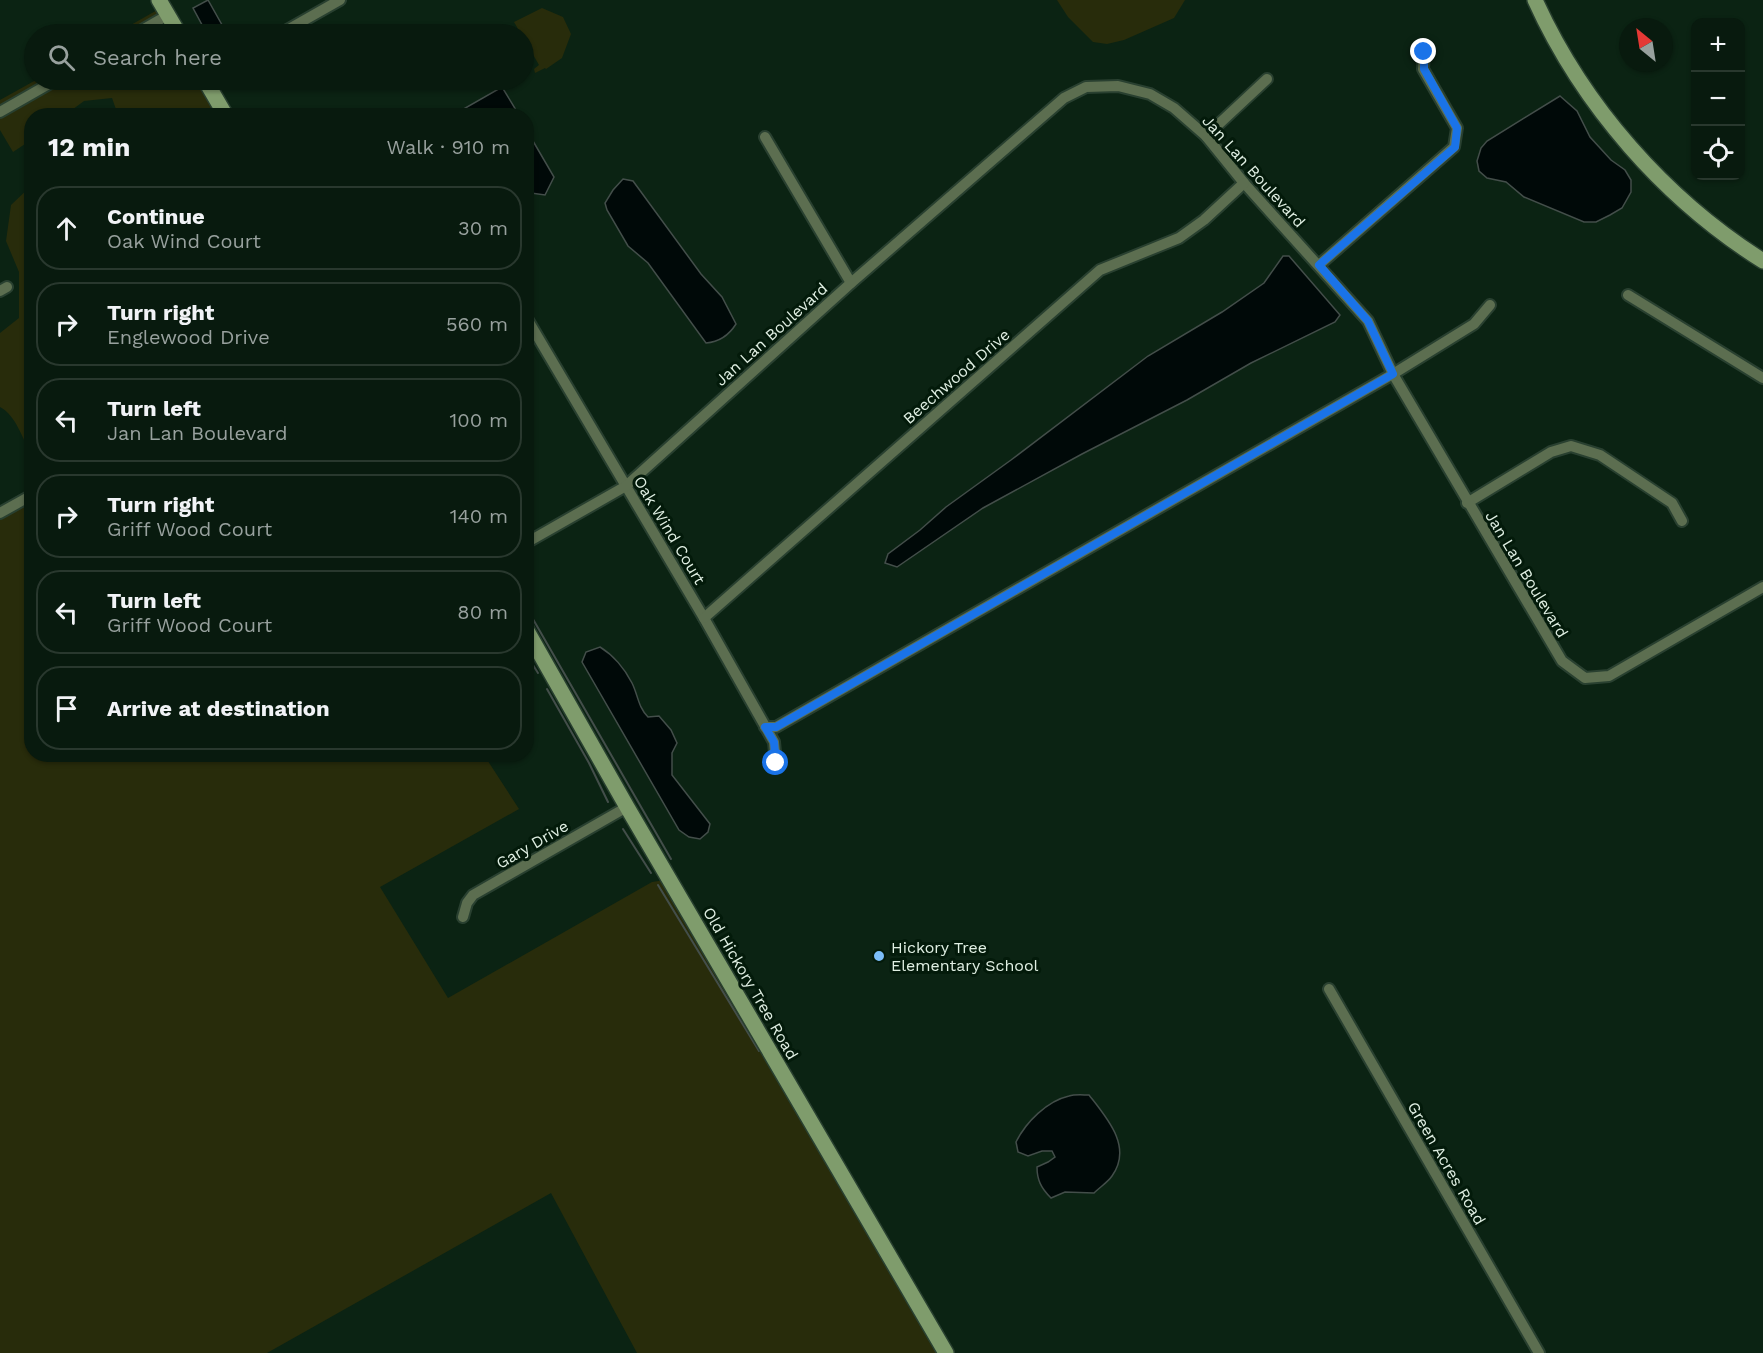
<!DOCTYPE html>
<html lang="en">
<head>
<meta charset="utf-8">
<style>
  body { margin:0; font-family:"Work Sans",sans-serif; background:#112317; color:#f1f3f6 }
  .controls { position:absolute; right:18px; top:18px; display:grid; overflow:hidden; border-radius:12px; box-shadow:0 2px 4px #0004 }
  .controls button { width:54px; height:54px; display:grid; place-items:center; padding:0; border:0; border-bottom:2px solid #29382e; background:#081a0e; color:#f1f3f6; font:30px sans-serif }
  .compass { position:absolute; left:1619px; top:18px; width:54px; height:54px; border-radius:50%; background:#081a0e; box-shadow:0 2px 4px #0004; rotate:330deg }
  .stop { position:absolute; width:18px; height:18px; margin:-14px; border:4px solid #1a73e8; border-radius:50%; background:#fff }
  .stop.end { background:#1a73e8; border-color:#fff; box-shadow:0 2px 6px #0008 }
  .list { margin:0; padding:0; list-style:none }
  h2 { display:flex; justify-content:space-between; align-items:center; height:78px; margin:0; padding:0 24px; font-size:26px }
  h2 small { font-size:20px; font-weight:400; color:#98a19e }
  .list li { display:grid; grid-template-columns:39px 1fr auto; gap:18px; align-items:center; box-sizing:border-box; height:84px; margin:0 12px 12px; padding:0 12px; border:2px solid #29382e; border-radius:24px }
  .list b { display:block; font-size:22px; white-space:nowrap }
  .list p { margin:0; font-size:20px; white-space:nowrap; color:#98a19e }
  .list em { font-size:20px; font-style:normal; color:#98a19e }
  .icon { flex:none; width:33px; height:33px; fill:none; stroke:currentColor; stroke-width:2; stroke-linecap:round; stroke-linejoin:round }
  .map { position:relative; flex:none; width:1763px; height:1353px; overflow:hidden }
  .search { position:absolute; background:#081a0e; box-shadow:0 2px 4px #0004; left:24px; top:24px; width:510px; height:66px; display:flex; align-items:center; gap:15px; box-sizing:border-box; padding:0 21px; border-radius:33px; color:#98a19e; font-size:22px }
  .panel { position:absolute; background:#081a0e; box-shadow:0 2px 4px #0004; left:24px; top:108px; width:510px; height:654px; border-radius:24px }
  .map>svg:first-child { display:block }
</style>
</head>
<body>
<div class="map">
<svg width="1763" height="1353" viewBox="0 0 1763 1353">
  <rect width="100%" height="100%" fill="#0b2313"/>
  <g fill="#282c0b">
    <polygon points="1057,0 1185,0 1174,18 1124,40 1107,44 1093,42 1068,17"/>
    <polygon points="542,8 563,17 571,34 562,58 546,69 545,68 535,73 534,69 539,65 524,39 524,34 521,34 514,22"/>
    <polygon points="159,9 174,34 115,34"/>
    <polygon points="36,80 200,80 221,115 118,115 112,98 84,101 65,115 32,116 31,140 13,152 0,130 0,100"/>
    <path d="M31 186V456C24 441 16 415 0 407V333L19 318V272L6 241 11 205Z"/>
    <polygon points="31,489 32,754 484,755 519,809 380,887 448,998 652,882 665,880 941,1353 637,1353 551,1193 267,1353 0,1353 0,508"/>
  </g>
  <g fill="#000908" stroke="#434e4a" stroke-width="1.5">
    <polygon points="208,0 226,32 223,34 207,34 193,8"/>
    <polygon points="502,87 519,115 453,115"/>
    <polygon points="1560,96 1577,111 1590,137 1611,160 1625,170 1631,180 1631,192 1622,208 1610,215 1596,222 1584,222 1524,197 1506,182 1487,178 1479,171 1477,161 1481,148 1487,141"/>
    <polygon points="526,129 554,177 545,195 531,193 527,196"/>
    <path d="M623 179 633 181 701 274 722 297 736 324C729 335 720 342 706 343L648 263 628 246 607 210 605 203 613 190Z"/>
    <polygon points="1283,256 1289,256 1340,315 1335,322 1251,363 1187,400 1082,454 983,508 897,567 885,563 888,554 920,530 946,507 1011,460 1148,356 1222,312 1264,283"/>
    <path d="M600 647C613 655 625 669 632 683 638 695 638 707 648 717L659 716 671 730 677 743 672 753V775L710 824 708 832 700 839 689 837 679 830 582 662 586 652Z"/>
    <path d="M1089 1095C1107 1118 1133 1147 1112 1176 1108 1182 1100 1187 1094 1193L1065 1192 1051 1198C1041 1188 1037 1180 1037 1167L1048 1162 1055 1157 1052 1151H1042L1028 1156 1018 1152 1016 1142C1026 1122 1047 1101 1069 1096 1075 1094 1083 1095 1089 1095Z"/>
  </g>
  <g fill="none" stroke-linecap="round" stroke-linejoin="round">
    <g stroke="#434e4a" stroke-width="2">
      <polyline points="526,607 671,859"/>
      <polyline points="526,654 538,673"/>
      <polyline points="547,689 589,763 608,802"/>
      <polyline points="623,829 651,873"/>
      <polyline points="658,885 759,1051"/>
    </g>
    <g stroke="#294030" stroke-width="14">
      <g id="street">
        <polyline points="135,34 168,15"/>
        <polyline points="280,34 340,0"/>
        <polyline points="0,112 56,80"/>
        <polyline points="1206,136 1267,79"/>
        <polyline points="765,137 851,283"/>
        <polyline points="1319,265 1454,147 1457,128 1423,69 1424,52"/>
        <polyline points="0,291 7,287"/>
        <polyline points="1628,295 1763,378"/>
        <polyline points="526,317 704,618 774,742 776,763"/>
        <polyline points="1467,503 1551,452 1571,446 1600,455 1672,503 1682,521"/>
        <polyline points="0,513 32,495"/>
        <polyline points="526,543 626,486 851,283 1064,98 1086,87 1118,86 1150,94 1174,108 1206,136 1244,183 1368,321 1393,374 1562,661 1585,678 1609,676 1763,587"/>
        <polyline points="704,618 1100,270 1179,238 1204,220 1244,183"/>
        <polyline points="765,727 776,727 1393,374 1474,324 1490,305"/>
        <polyline points="463,917 467,903 473,895 627,807"/>
        <polyline points="1329,989 1539,1353"/>
      </g>
    </g>
    <g stroke="#294030" stroke-width="18">
      <g id="secondary">
        <polyline points="159,0 179,34"/>
        <path d="M1535 0C1583 106 1665 199 1763 261"/>
        <polyline points="205,80 226,116"/>
        <polyline points="526,629 627,807 946,1353"/>
      </g>
    </g>
    <use href="#street" stroke="#5c6e50" stroke-width="10"/>
    <use href="#secondary" stroke="#7f9c6c" stroke-width="15"/>
  </g>
  <g fill="none" stroke-linecap="round" stroke-linejoin="round">
    <polyline stroke="#1a73e8" stroke-width="8" points="776,763 774,742 765,727 776,727 1393,374 1368,321 1319,265 1455,147 1457,128 1424,69 1424,52"/>
  </g>
  <circle fill="#7cbef9" stroke="#031a0a" stroke-width="2" cx="879" cy="956" r="6"/>
  <g text-anchor="middle" stroke-width="6" stroke-linejoin="round" paint-order="stroke">
    <g font-size="16" fill="#e0efe3" stroke="#031a0a">
      <text transform="translate(1254 171) rotate(48)" y="6">Jan Lan Boulevard</text>
      <text transform="translate(771 334) rotate(-42)" y="6">Jan Lan Boulevard</text>
      <text transform="translate(956 376) rotate(-41)" y="6">Beechwood Drive</text>
      <text transform="translate(670 530) rotate(59)" y="6">Oak Wind Court</text>
      <text transform="translate(1527 574) rotate(59)" y="6">Jan Lan Boulevard</text>
      <text transform="translate(532 844) rotate(-30)" y="6">Gary Drive</text>
      <text transform="translate(751 983) rotate(60)" y="6">Old Hickory Tree Road</text>
      <text transform="translate(1447 1163) rotate(60)" y="6">Green Acres Road</text>
    </g>
    <g font-size="16" fill="#e0efe3" stroke="#031a0a" text-anchor="start">
      <text x="891" y="953">Hickory Tree<tspan x="891" dy="18">Elementary School</tspan></text>
    </g>
  </g>
</svg>
<div class="controls">
<button>+</button>
<button>−</button>
<button><svg class="icon" aria-label="locate" viewBox="0 0 24 24"><circle cx="12" cy="12" r="6"/><path d="M12 2v4M12 18v4M2 12h4M18 12h4"/></svg></button>
</div>
<svg class="compass" viewBox="-18 -18 36 36"><path d="M0-13l5 13h-10z" fill="#e53935"/><path d="M0 13l5-13h-10z" fill="#98a19e"/></svg>
<div class="stop" style="left:776px;top:763px"></div>
<div class="stop end" style="left:1424px;top:52px"></div>
<div class="search"><svg class="icon" aria-label="search" viewBox="0 0 24 24"><circle cx="10" cy="10" r="6"/><path d="M15 15l6 6"/></svg>Search here</div>
<section class="panel">
<h2>12 min<small>Walk · 910 m</small></h2>
<ul class="list">
<li><svg class="icon" aria-label="ahead" viewBox="0 0 24 24"><path d="M12 20V5M6 11l6-6 6 6"/></svg><div><b>Continue</b><p>Oak Wind Court</p></div><em>30 m</em></li>
<li><svg class="icon" aria-label="right" viewBox="0 0 24 24"><path d="M7 20v-9h11M14 6l5 5-5 5"/></svg><div><b>Turn right</b><p>Englewood Drive</p></div><em>560 m</em></li>
<li><svg class="icon" aria-label="left" viewBox="0 0 24 24"><path d="M17 20v-9H6M10 6l-5 5 5 5"/></svg><div><b>Turn left</b><p>Jan Lan Boulevard</p></div><em>100 m</em></li>
<li><svg class="icon" aria-label="right" viewBox="0 0 24 24"><path d="M7 20v-9h11M14 6l5 5-5 5"/></svg><div><b>Turn right</b><p>Griff Wood Court</p></div><em>140 m</em></li>
<li><svg class="icon" aria-label="left" viewBox="0 0 24 24"><path d="M17 20v-9H6M10 6l-5 5 5 5"/></svg><div><b>Turn left</b><p>Griff Wood Court</p></div><em>80 m</em></li>
<li><svg class="icon" aria-label="arrive" viewBox="0 0 24 24"><path d="M6 21V4h12l-3 4 3 4H6"/></svg><div><b>Arrive at destination</b></div></li>
</ul>
</section>
</div>
</body>
</html>
